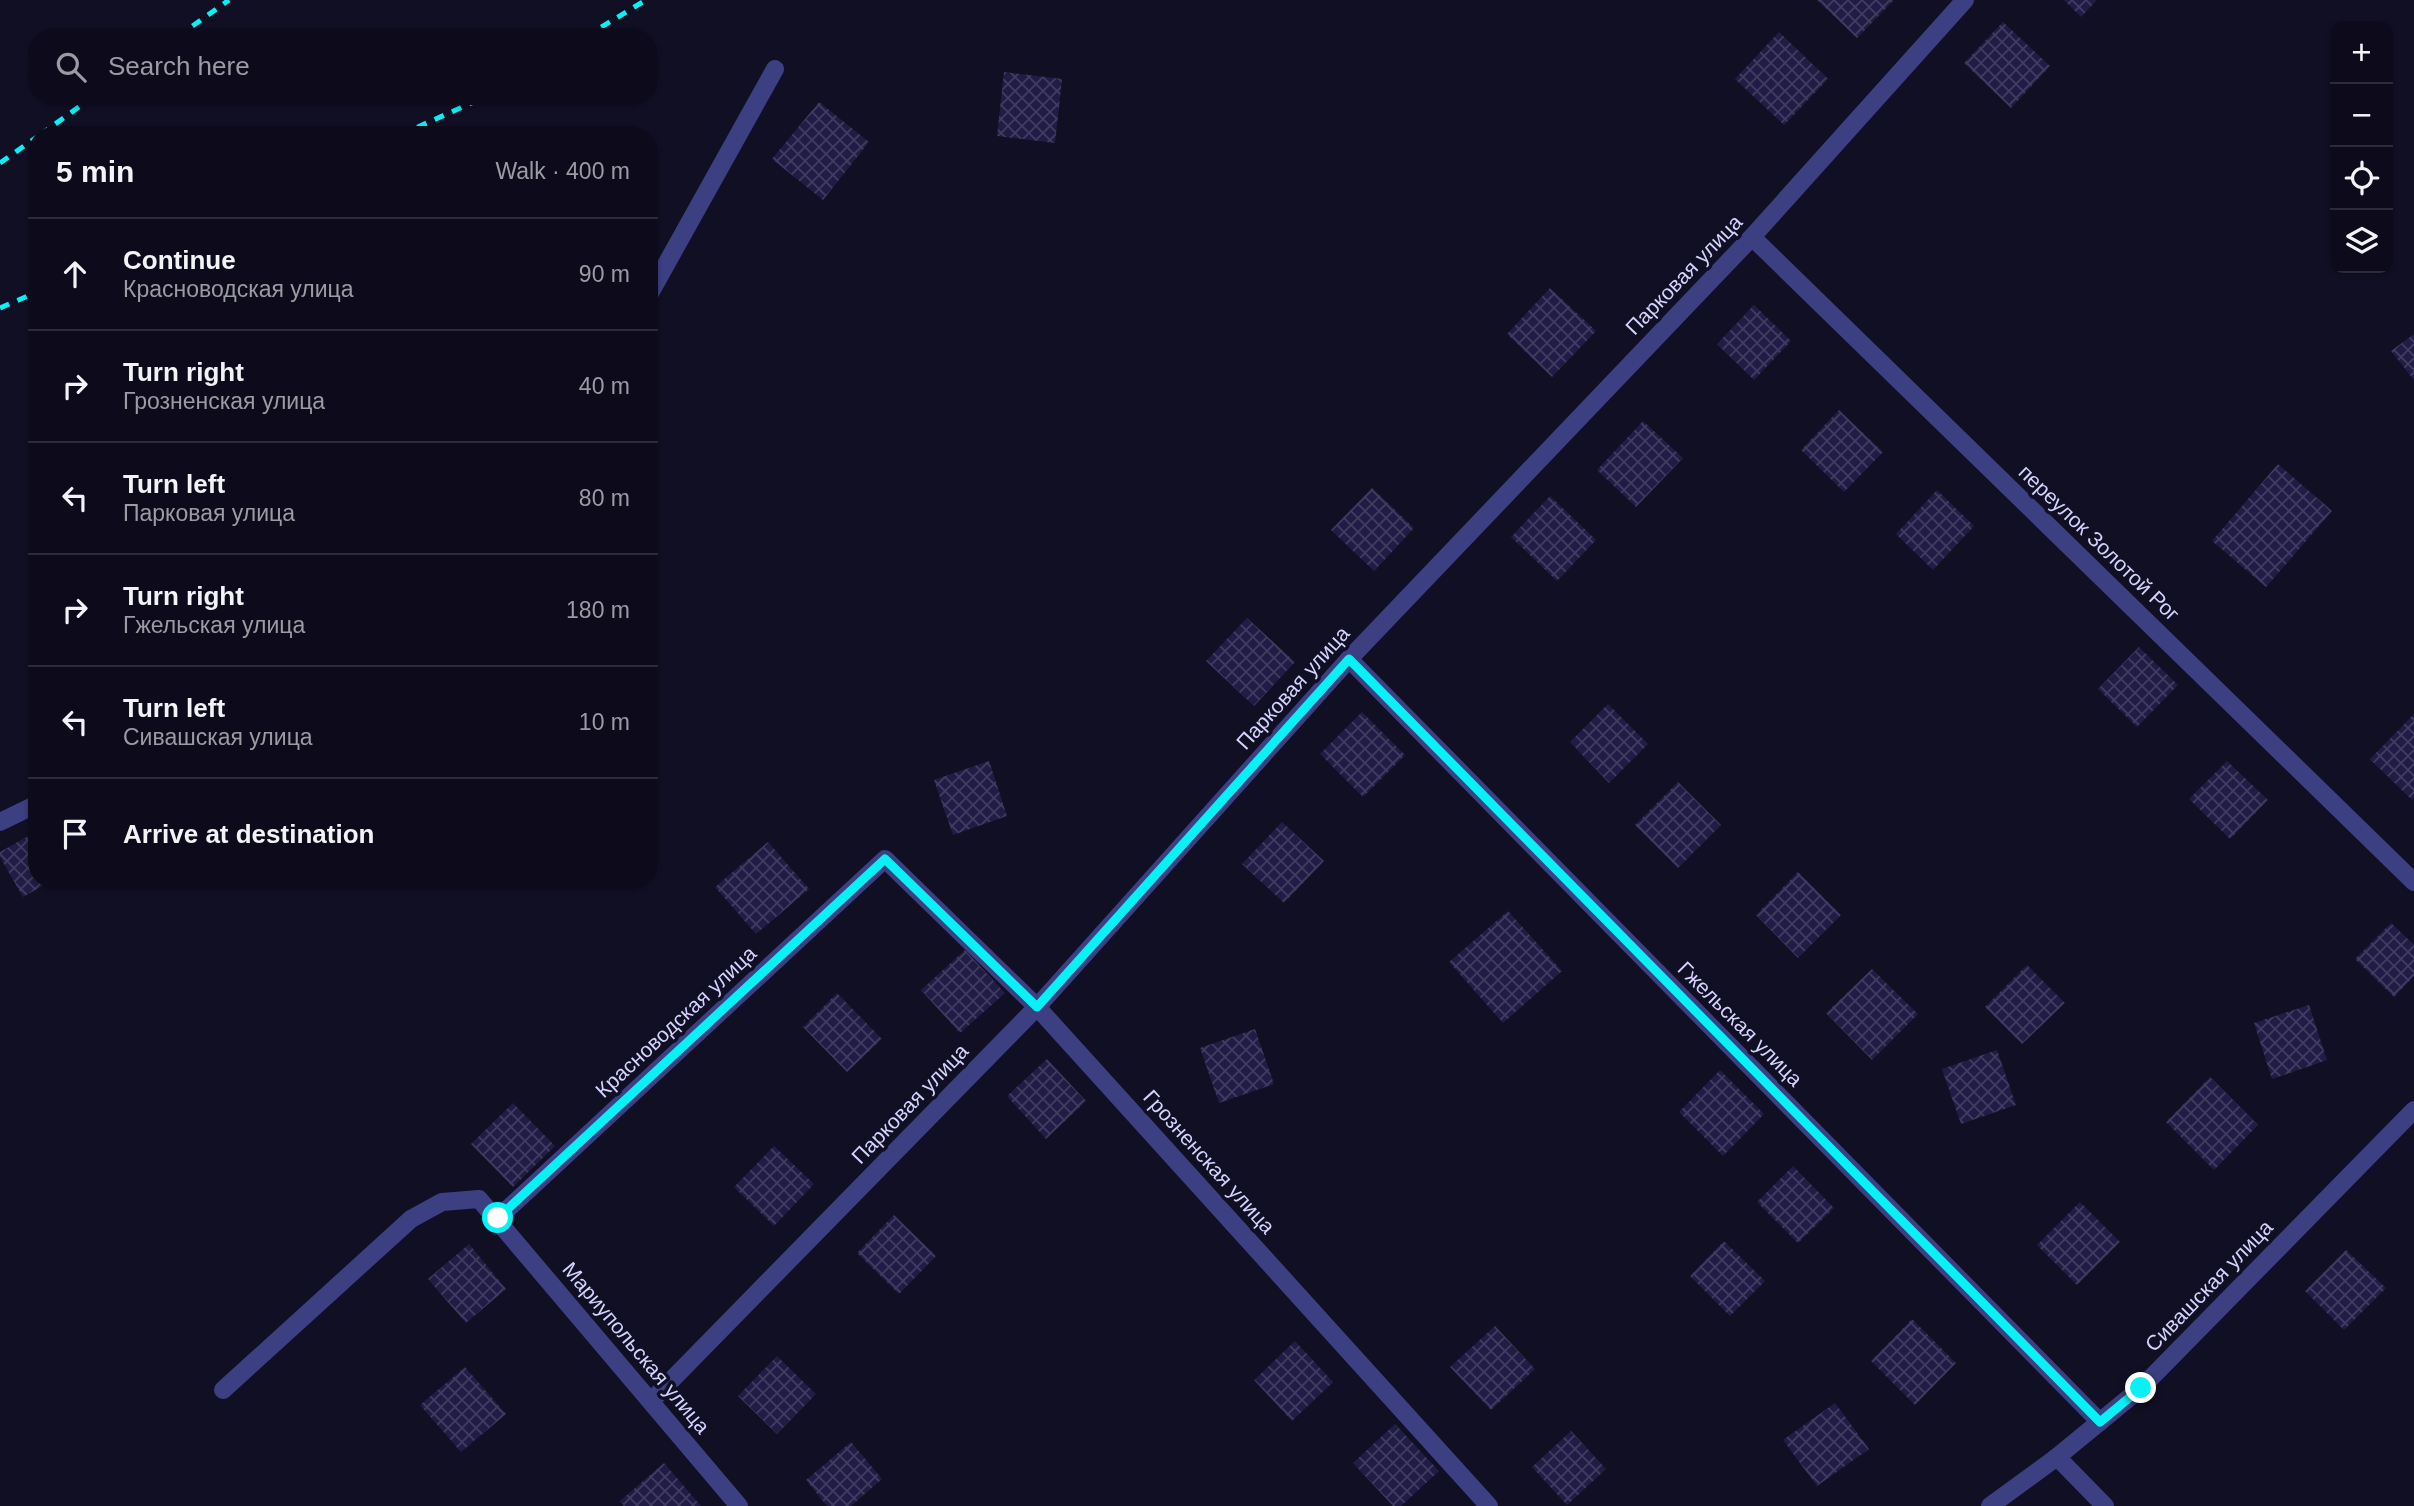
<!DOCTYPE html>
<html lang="en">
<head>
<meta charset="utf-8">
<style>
  body { margin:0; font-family:Helvetica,sans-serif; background:#161424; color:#f1f3f6 }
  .controls { position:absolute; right:21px; top:21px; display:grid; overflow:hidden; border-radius:14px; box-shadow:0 2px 5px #0004 }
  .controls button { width:63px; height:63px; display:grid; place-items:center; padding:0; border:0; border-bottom:2px solid #2d2b3a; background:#0d0b1b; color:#f1f3f6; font:35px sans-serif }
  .stop { position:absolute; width:21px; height:21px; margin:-16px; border:5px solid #08f2f6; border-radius:50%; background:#fff }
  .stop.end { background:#08f2f6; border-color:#fff; box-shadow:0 2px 7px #0008 }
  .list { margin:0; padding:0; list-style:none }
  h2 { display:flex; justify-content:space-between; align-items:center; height:91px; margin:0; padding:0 28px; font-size:30px }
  h2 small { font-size:23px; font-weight:400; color:#9a9ba3 }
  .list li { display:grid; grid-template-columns:46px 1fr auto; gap:21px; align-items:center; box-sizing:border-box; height:112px; padding:0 28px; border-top:2px solid #2d2b3a }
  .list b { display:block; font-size:26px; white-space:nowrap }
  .list p { margin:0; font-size:23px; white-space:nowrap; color:#9a9ba3 }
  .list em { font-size:23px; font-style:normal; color:#9a9ba3 }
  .icon { flex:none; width:38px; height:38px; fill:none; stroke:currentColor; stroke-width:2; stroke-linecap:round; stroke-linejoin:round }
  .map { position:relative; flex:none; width:2414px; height:1506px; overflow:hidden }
  .search { position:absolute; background:#0d0b1b; box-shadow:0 2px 5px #0004; left:28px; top:28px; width:630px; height:77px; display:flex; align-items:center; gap:18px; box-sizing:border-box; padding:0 24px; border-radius:28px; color:#9a9ba3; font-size:26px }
  .panel { position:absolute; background:#0d0b1b; box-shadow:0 2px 5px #0004; left:28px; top:126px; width:630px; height:763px; border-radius:28px }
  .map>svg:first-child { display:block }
</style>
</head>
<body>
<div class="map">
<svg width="2414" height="1506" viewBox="0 0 2414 1506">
  <defs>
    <pattern id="building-cross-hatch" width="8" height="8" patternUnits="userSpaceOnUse" patternTransform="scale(1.75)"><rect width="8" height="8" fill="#211c45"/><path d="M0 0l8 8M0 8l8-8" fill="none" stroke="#403c61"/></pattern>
  </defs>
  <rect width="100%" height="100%" fill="#110f24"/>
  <g fill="url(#building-cross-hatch)">
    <polygon points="1817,0 1894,0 1857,38"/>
    <polygon points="2064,0 2097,0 2081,17"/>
    <polygon points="2003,22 2050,66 2011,108 1964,63"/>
    <polygon points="1779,32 1828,79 1784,125 1735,79"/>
    <polygon points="1004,72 1062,79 1055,143 997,136"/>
    <polygon points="819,102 869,142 823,200 772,159"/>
    <polygon points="1550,288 1596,331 1552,377 1507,334"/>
    <polygon points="1754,305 1791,341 1754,380 1717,344"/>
    <polygon points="2414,334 2414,380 2391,351"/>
    <polygon points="1839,410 1883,452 1844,492 1801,450"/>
    <polygon points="1643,421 1683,458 1636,507 1597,470"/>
    <polygon points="2278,464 2332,511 2266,587 2212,541"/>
    <polygon points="1372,488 1414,528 1374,571 1331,530"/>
    <polygon points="1937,490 1974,526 1933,570 1896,534"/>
    <polygon points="1550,496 1596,540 1557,581 1511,537"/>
    <polygon points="1247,618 1295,662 1254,706 1206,661"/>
    <polygon points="2139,647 2178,685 2137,727 2098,689"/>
    <polygon points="1608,704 1648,744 1609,783 1570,742"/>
    <polygon points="1362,712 1405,755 1363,797 1320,754"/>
    <polygon points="2414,714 2414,797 2412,800 2370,759"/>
    <polygon points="989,761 1007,816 953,835 934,780"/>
    <polygon points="2227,761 2268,800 2230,839 2189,799"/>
    <polygon points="1678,782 1721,825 1678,868 1635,825"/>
    <polygon points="1282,822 1324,861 1284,903 1242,864"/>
    <polygon points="37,831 37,880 53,880 23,897 0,857 0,852"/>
    <polygon points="768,842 809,889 756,934 715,887"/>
    <polygon points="1798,872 1841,915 1798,958 1756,915"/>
    <polygon points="1508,911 1562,971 1503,1023 1449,962"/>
    <polygon points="2391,923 2414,945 2414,976 2394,997 2355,959"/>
    <polygon points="965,950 1005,993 960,1033 921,990"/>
    <polygon points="2027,965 2065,1003 2022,1044 1985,1007"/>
    <polygon points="1872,969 1918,1014 1872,1060 1826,1013"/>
    <polygon points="837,993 882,1039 847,1072 803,1027"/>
    <polygon points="2309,1005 2327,1060 2272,1079 2254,1023"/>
    <polygon points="1255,1029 1274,1084 1219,1103 1200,1048"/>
    <polygon points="1997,1050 2016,1105 1961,1124 1942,1069"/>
    <polygon points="1047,1059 1086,1101 1046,1139 1007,1096"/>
    <polygon points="1720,1070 1764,1114 1723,1156 1679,1112"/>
    <polygon points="2210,1077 2258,1125 2214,1170 2166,1122"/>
    <polygon points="513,1103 555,1146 513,1187 471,1144"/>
    <polygon points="774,1146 814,1184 774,1226 734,1187"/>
    <polygon points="1793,1166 1834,1208 1798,1243 1757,1202"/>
    <polygon points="2080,1202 2120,1242 2077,1285 2037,1245"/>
    <polygon points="894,1215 936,1256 899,1294 857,1253"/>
    <polygon points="1724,1241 1765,1281 1730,1316 1690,1276"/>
    <polygon points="469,1244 506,1289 466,1323 428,1279"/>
    <polygon points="2346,1250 2386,1288 2344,1330 2305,1291"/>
    <polygon points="1912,1319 1956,1363 1915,1405 1871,1361"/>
    <polygon points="1495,1326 1535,1369 1491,1410 1450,1367"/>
    <polygon points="1295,1341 1333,1382 1292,1421 1254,1380"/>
    <polygon points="777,1356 816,1394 777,1434 738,1396"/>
    <polygon points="465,1367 506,1414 461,1452 420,1405"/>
    <polygon points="1835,1403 1869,1449 1817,1486 1783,1440"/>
    <polygon points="1395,1424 1439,1471 1401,1506 1393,1506 1353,1463"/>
    <polygon points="1571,1431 1606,1469 1567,1505 1532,1467"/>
    <polygon points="851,1442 882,1479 851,1506 827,1506 806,1480"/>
    <polygon points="664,1463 701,1506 624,1506 620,1501"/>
  </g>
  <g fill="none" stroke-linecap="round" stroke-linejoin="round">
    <g stroke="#3c3f82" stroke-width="18">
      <polyline points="1752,237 2414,882"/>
      <polyline points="649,295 775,69"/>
      <polyline points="1349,659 2100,1422"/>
      <polyline points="0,822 37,804"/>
      <polyline points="498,1218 885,859 1037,1007 1489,1506"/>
      <polyline points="223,1390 411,1219 442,1202 479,1199 739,1506"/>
      <polyline points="651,1401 1037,1007 1349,659 1752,237 1965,0"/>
      <polyline points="2057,1457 2105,1506"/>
    </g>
    <polyline stroke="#3c3f82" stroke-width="18" points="1990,1506 2057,1457 2141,1388 2414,1110"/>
    <g stroke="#08f2f6" stroke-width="5" stroke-dasharray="10 9" stroke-linecap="butt">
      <polyline points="177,37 229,0"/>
      <polyline points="585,37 646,0"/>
      <polyline points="40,135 94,96"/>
      <polyline points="400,135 487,96"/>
      <polyline points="0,163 37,137"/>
      <polyline points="0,308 37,292"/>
    </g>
  </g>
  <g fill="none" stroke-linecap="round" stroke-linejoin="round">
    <polyline stroke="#08f2f6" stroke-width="9" points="498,1218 885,859 1037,1007 1349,659 2100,1422 2141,1388"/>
  </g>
  <g text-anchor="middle" stroke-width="7" stroke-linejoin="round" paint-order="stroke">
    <g font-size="21" fill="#d5d4fe" stroke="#110f24">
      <text transform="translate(1684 275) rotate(-46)" y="7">Парковая улица</text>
      <text transform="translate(2099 543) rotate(44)" y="7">переулок Золотой Рог</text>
      <text transform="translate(1293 688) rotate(-48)" y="7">Парковая улица</text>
      <text transform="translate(676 1022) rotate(-43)" y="7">Красноводская улица</text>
      <text transform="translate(1740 1024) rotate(45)" y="7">Гжельская улица</text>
      <text transform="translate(910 1104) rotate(-46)" y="7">Парковая улица</text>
      <text transform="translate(1209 1162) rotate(48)" y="7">Грозненская улица</text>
      <text transform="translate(2209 1286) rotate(-46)" y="7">Сивашская улица</text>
      <text transform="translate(636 1348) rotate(50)" y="7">Мариупольская улица</text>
    </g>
  </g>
</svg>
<div class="controls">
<button>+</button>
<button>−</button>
<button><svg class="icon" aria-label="locate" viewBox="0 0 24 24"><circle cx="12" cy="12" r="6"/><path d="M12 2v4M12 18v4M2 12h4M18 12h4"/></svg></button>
<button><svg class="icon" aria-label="layers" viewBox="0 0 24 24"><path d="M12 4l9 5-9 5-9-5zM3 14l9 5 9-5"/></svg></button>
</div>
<div class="stop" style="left:498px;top:1218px"></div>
<div class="stop end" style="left:2141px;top:1388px"></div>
<div class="search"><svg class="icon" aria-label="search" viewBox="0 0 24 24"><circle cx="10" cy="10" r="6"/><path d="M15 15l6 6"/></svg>Search here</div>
<section class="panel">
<h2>5 min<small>Walk · 400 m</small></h2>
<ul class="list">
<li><svg class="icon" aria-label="ahead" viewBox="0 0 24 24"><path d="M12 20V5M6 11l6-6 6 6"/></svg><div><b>Continue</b><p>Красноводская улица</p></div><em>90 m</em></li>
<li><svg class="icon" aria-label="right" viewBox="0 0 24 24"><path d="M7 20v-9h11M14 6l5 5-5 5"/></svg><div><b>Turn right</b><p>Грозненская улица</p></div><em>40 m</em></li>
<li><svg class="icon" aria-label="left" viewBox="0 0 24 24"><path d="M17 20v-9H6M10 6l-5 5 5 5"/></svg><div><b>Turn left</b><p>Парковая улица</p></div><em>80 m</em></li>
<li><svg class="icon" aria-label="right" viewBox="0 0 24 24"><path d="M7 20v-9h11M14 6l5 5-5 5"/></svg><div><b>Turn right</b><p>Гжельская улица</p></div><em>180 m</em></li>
<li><svg class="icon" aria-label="left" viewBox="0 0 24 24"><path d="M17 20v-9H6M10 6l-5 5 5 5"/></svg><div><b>Turn left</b><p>Сивашская улица</p></div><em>10 m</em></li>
<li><svg class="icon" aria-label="arrive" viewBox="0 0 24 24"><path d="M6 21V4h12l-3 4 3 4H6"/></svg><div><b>Arrive at destination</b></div></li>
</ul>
</section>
</div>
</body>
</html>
